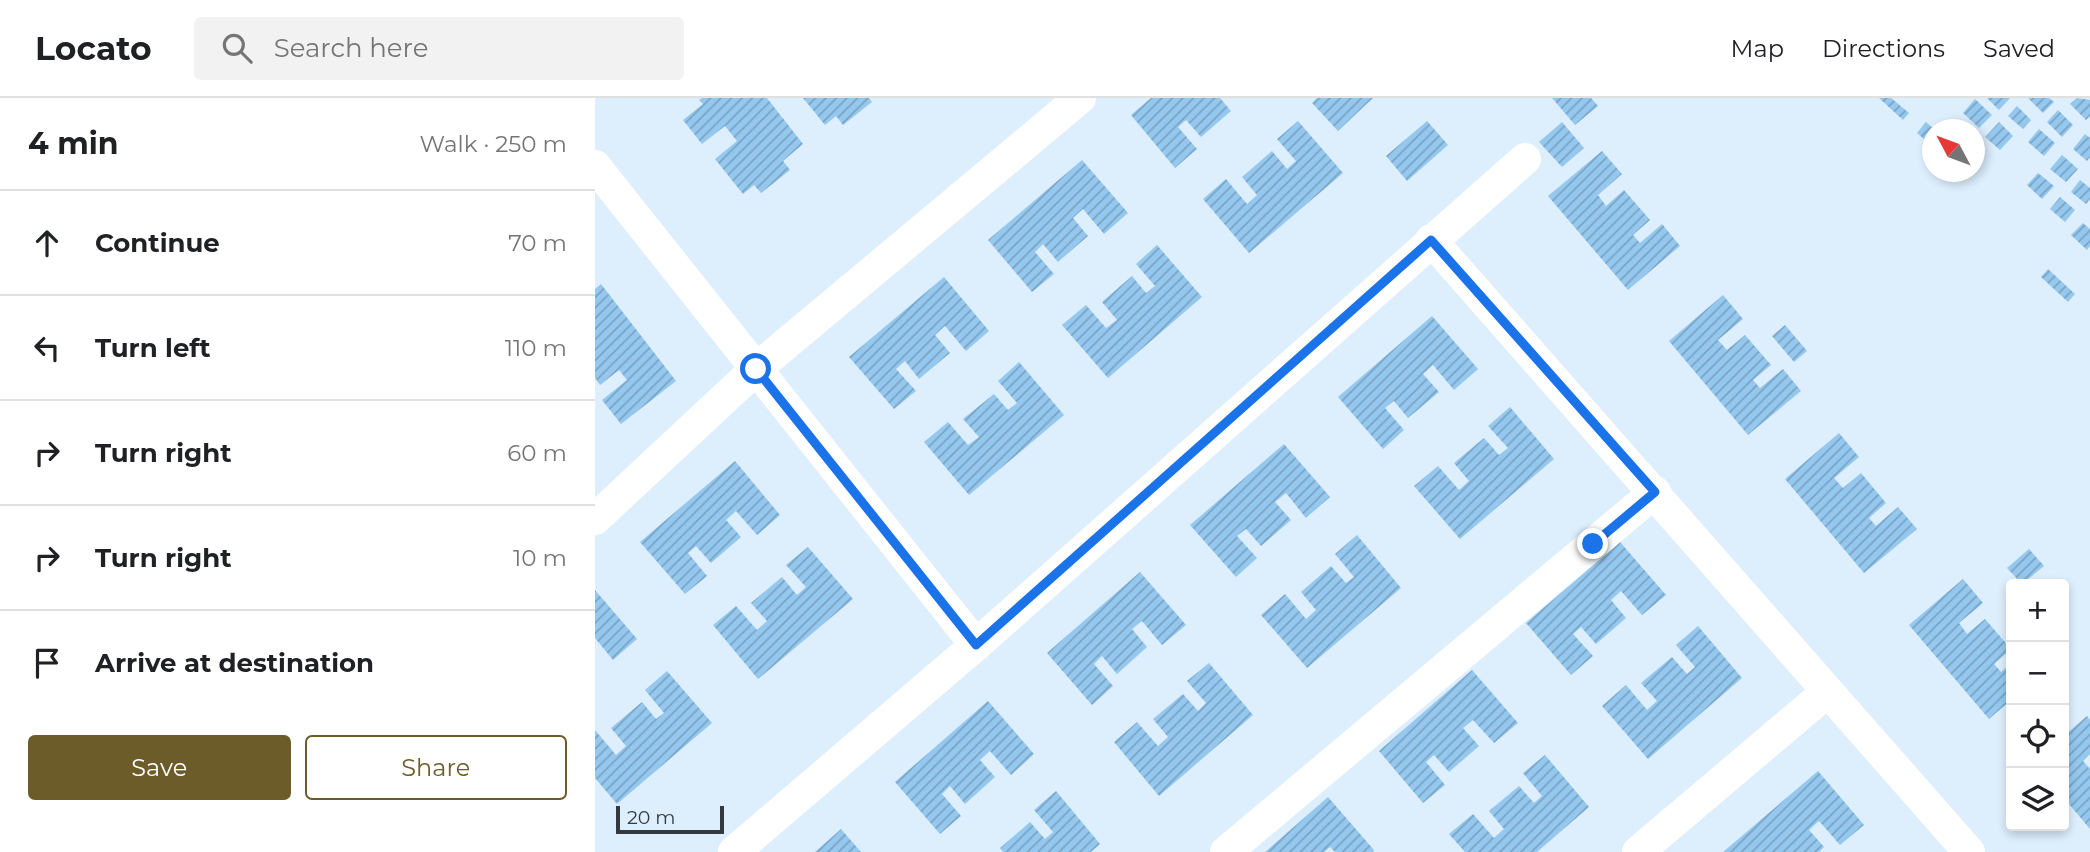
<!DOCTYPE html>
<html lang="en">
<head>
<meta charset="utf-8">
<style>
  body { margin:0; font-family:Montserrat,sans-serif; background:#f2f2f2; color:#202124 }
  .controls { position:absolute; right:21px; bottom:21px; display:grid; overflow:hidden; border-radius:7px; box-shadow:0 4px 10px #0003 }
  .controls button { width:63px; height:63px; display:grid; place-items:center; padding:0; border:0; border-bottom:2px solid #e0e0e0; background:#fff; color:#202124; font:35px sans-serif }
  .compass { position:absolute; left:1327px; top:21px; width:63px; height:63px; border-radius:50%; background:#fff; box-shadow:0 4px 10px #0003; rotate:311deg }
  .scale { position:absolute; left:21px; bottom:18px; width:108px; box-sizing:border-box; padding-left:7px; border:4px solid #333a3f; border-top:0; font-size:19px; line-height:24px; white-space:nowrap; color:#333a3f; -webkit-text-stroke:5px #ddeefd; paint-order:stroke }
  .stop { position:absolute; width:21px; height:21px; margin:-16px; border:5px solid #1a73e8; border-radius:50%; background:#fff }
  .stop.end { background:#1a73e8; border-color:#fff; box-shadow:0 2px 7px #0008 }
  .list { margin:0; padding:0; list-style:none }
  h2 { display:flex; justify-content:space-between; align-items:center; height:91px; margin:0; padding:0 28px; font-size:30px }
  h2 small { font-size:23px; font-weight:400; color:#757577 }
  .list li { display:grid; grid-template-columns:46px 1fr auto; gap:21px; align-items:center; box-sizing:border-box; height:105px; padding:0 28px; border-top:2px solid #e0e0e0 }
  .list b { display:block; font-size:26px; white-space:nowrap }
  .list em { font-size:23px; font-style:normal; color:#757577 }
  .actions { display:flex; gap:14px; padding:21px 28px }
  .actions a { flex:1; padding:16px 0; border:2px solid #6c5c2a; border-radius:7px; text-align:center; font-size:24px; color:#6c5c2a }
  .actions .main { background:#6c5c2a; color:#fff }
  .icon { flex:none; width:38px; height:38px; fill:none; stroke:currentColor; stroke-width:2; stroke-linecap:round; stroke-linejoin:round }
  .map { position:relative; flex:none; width:1495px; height:754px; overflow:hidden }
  header { display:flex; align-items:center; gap:42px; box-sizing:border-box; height:98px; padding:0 35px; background:#fff; border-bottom:2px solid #e0e0e0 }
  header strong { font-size:33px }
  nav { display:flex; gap:38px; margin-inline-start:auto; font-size:24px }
  .search { width:490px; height:63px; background:#f2f2f2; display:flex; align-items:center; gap:18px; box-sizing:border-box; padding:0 24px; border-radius:7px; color:#757577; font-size:26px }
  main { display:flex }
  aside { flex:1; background:#fff }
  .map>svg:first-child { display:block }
</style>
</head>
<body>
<header>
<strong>Locato</strong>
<div class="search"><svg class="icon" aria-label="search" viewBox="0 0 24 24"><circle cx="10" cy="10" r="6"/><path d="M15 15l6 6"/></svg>Search here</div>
<nav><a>Map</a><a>Directions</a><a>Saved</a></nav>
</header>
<main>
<aside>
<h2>4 min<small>Walk · 250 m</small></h2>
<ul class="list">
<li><svg class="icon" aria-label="ahead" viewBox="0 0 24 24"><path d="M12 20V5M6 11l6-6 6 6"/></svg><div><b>Continue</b></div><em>70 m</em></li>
<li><svg class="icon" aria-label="left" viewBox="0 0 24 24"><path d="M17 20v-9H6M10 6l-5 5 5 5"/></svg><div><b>Turn left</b></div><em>110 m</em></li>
<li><svg class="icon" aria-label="right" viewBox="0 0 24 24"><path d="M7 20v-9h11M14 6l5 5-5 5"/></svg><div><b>Turn right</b></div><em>60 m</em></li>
<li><svg class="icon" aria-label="right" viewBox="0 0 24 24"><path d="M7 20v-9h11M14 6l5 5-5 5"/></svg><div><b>Turn right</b></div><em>10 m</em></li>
<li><svg class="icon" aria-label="arrive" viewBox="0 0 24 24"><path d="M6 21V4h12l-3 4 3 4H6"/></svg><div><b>Arrive at destination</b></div></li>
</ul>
<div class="actions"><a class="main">Save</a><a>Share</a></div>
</aside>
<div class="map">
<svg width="1495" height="754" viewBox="0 0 1495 754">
  <defs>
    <pattern id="building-hatch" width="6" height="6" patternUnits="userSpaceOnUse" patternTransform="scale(1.75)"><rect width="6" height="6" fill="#95c8ef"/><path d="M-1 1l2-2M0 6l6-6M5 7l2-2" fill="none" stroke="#7aa3c3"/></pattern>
  </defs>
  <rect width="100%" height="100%" fill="#ddeefd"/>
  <g fill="url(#building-hatch)">
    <polygon points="107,0 172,0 208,46 188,63 195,72 166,95 159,87 148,96 120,61 142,43 130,28 107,46 88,22 108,6 104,2"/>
    <polygon points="208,0 274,0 277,4 248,27 241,18 230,27"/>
    <polygon points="556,0 625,0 636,13 606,39 591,22 583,29 602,51 580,70 536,17"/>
    <polygon points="722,0 778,0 743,33 717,5"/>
    <polygon points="957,0 996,0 1003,8 980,27"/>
    <polygon points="1284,0 1296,0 1314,15 1308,22"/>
    <polygon points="1392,0 1415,0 1404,12"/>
    <polygon points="1433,0 1454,0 1459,4 1448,15"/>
    <polygon points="1482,0 1495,2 1495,18 1491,22 1475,6"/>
    <polygon points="1380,1 1397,17 1384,30 1368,15"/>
    <polygon points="1422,8 1436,22 1428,31 1413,18"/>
    <polygon points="1463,12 1478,27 1467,39 1452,24"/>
    <polygon points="703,23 748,75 654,155 608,101 631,81 652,106 662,97 647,79 677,53 692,71 701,63 682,41"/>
    <polygon points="832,23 853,47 812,83 791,58"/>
    <polygon points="967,24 989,50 967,69 944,44"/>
    <polygon points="1331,24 1340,32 1338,32 1338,49 1322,35"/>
    <polygon points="1404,24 1418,38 1405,52 1390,39"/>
    <polygon points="1444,31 1460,45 1449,58 1433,44"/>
    <polygon points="1490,36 1495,40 1495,59 1492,63 1478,51"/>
    <polygon points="1007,53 1027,76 1003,97 1011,108 1029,92 1055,122 1038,137 1045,145 1067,126 1085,148 1033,192 953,98"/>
    <polygon points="1467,57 1483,71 1471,84 1455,71"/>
    <polygon points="487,62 533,115 509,136 488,111 478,120 493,138 463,164 448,146 440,154 459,176 437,194 393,142"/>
    <polygon points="1443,75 1459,88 1447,101 1432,87"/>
    <polygon points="1485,82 1495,90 1495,101 1491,106 1476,94"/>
    <polygon points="1465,99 1480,112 1470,124 1455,111"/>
    <polygon points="1488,125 1495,131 1495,148 1492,152 1476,137"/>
    <polygon points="562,147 607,199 513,280 467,227 491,207 511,230 522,222 507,204 537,178 551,195 560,188 541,166"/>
    <polygon points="1453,171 1480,196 1473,204 1446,179"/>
    <polygon points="349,179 394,233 371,253 350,228 340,237 355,255 324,281 310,263 301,271 321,293 299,311 254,259"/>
    <polygon points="6,186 81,283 26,326 7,302 32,282 24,272 5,287 0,280 0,191"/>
    <polygon points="1128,197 1148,221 1123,242 1132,252 1150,237 1176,267 1158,282 1165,290 1188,271 1206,293 1153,337 1074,243"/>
    <polygon points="837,218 883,271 859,292 838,267 828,276 844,294 813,320 799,303 790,310 809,332 788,351 743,299"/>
    <polygon points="1190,227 1212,253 1199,264 1177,238"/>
    <polygon points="424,264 469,317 374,397 329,344 353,324 373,347 384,339 368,321 399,296 413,312 422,305 403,283"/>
    <polygon points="915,309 959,361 865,441 819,388 843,368 864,392 874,383 859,365 889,340 904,357 913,350 893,328"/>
    <polygon points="1244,335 1264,359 1239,380 1248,390 1266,375 1291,405 1274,420 1281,428 1303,409 1322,431 1269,475 1190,381"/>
    <polygon points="689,346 735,399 711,420 691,395 680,404 696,422 666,448 651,431 642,438 662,460 641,479 595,427"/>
    <polygon points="140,363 185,417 162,437 141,413 131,422 146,439 116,465 101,448 93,455 112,478 90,496 45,444"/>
    <polygon points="762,437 806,490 712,570 666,517 690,496 711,521 721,512 706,494 736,468 751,485 759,479 740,456"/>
    <polygon points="1025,444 1071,497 1047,517 1026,493 1016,502 1031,520 1001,546 986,529 978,536 998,558 976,577 931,525"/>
    <polygon points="213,449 258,501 163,581 118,527 141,508 162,532 172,523 156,505 187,479 202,497 211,489 191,467"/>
    <polygon points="1434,451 1449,468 1427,486 1412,470"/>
    <polygon points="545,474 591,527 567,547 547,523 537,531 552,549 522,576 507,558 499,566 518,588 497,607 452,555"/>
    <polygon points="1368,481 1388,505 1364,525 1372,536 1390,521 1416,551 1399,566 1406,574 1416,565 1416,602 1394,621 1314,527"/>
    <polygon points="0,492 42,541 18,562 0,540"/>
    <polygon points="1103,528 1147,580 1053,661 1007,608 1031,587 1052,612 1062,603 1046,585 1077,559 1092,576 1100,569 1081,547"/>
    <polygon points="614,565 658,617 564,698 519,644 542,624 563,648 573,639 558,621 588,596 603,613 611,605 592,583"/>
    <polygon points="877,572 923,625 899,645 878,622 868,630 884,648 854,674 839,657 831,664 850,687 828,705 784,653"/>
    <polygon points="72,573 117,625 22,706 0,680 0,632 21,657 31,648 16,630 47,604 61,621 69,615 50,592"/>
    <polygon points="393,603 439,656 416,677 395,653 385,662 400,679 370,706 355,688 347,696 366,718 345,736 300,684"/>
    <polygon points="1492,618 1495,622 1495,656 1488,663 1495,671 1495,731 1469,700 1469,638"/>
    <polygon points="950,657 994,709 942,754 870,754 854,736 878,716 899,740 909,731 894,713 924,688 939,705 947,698 928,675"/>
    <polygon points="1223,673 1269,727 1245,747 1224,723 1214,732 1229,749 1224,754 1128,754"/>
    <polygon points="461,693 505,746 496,754 408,754 405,750 435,724 450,741 458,734 439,712"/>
    <polygon points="733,699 779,752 778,754 740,754 735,749 729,754 670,754"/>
    <polygon points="246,731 266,754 220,754"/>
  </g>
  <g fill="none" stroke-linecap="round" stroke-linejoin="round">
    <g stroke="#fff" stroke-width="32">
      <polyline points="0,68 381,547"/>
      <polyline points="836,142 1374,754"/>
      <polyline points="0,421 161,271 485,0"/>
      <polyline points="139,754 381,547 930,61"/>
      <polyline points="631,754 1060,394"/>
      <polyline points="1043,754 1232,594"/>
    </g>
  </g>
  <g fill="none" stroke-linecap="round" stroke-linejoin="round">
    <polyline stroke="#1a73e8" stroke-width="9" points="161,271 381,547 836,142 1060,394 998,446"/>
  </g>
</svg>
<div class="controls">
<button>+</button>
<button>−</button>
<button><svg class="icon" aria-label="locate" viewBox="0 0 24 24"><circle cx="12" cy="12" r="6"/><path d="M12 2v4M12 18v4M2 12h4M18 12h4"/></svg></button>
<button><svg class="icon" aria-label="layers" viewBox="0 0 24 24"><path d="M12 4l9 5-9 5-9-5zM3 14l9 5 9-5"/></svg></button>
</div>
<svg class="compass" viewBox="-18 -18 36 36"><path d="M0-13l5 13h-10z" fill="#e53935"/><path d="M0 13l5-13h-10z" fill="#757577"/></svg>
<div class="scale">20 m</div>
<div class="stop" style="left:161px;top:271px"></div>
<div class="stop end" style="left:998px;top:446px"></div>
</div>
</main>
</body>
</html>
